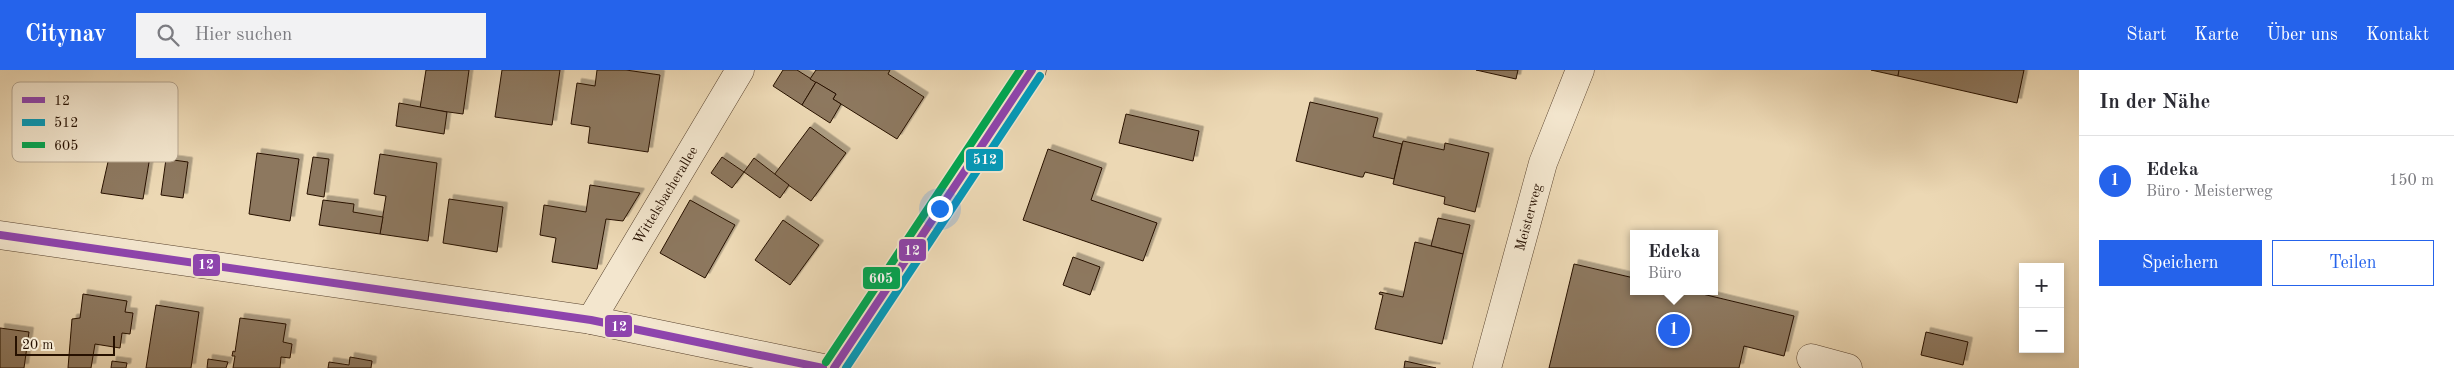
<!DOCTYPE html>
<html lang="de">
<head>
<meta charset="utf-8">
<style>
  body { margin:0; font-family:"Old Standard TT",serif; background:#f2f2f3; color:#2b2b33 }
  .controls { position:absolute; right:15px; bottom:15px; display:grid; overflow:hidden; border-radius:0px; box-shadow:0 2px 8px #0003 }
  .controls button { width:45px; height:45px; display:grid; place-items:center; padding:0; border:0; border-bottom:1px solid #e1e1e2; background:#fff; color:#2b2b33; font:25px sans-serif }
  .scale { position:absolute; left:15px; bottom:12px; width:100px; box-sizing:border-box; padding-left:5px; border:2px solid #261000; border-top:0; font-size:14px; line-height:18px; white-space:nowrap; color:#261000; -webkit-text-stroke:4px #f3e6ce; paint-order:stroke }
  .you { position:absolute; left:939px; top:138px; width:18px; height:18px; margin:-12px; border:4px solid #fff; border-radius:50%; background:#1a73e8; box-shadow:0 0 0 8px #1a73e833 }
  .badge { display:grid; place-items:center; width:32px; height:32px; border-radius:50%; background:#2563eb; color:#fff; font-size:16px; font-weight:700 }
  .pin { position:absolute; translate:-50% -50%; border:2px solid #fff; box-shadow:0 1px 5px #0006 }
  .popup { position:absolute; left:1630px; top:160px; width:88px; height:65px; box-sizing:border-box; display:grid; place-content:center; border-radius:0px; background:#fff; filter:drop-shadow(0 1px 4px #0005); font-size:16px; white-space:nowrap; color:#7c7c81 }
  .popup b { font-size:19px; color:#2b2b33 }
  .popup::after { content:''; position:absolute; left:50%; top:100%; margin-left:-10px; border:10px solid transparent; border-top-color:#fff }
  .list { margin:0; padding:0; list-style:none }
  h2 { display:flex; justify-content:space-between; align-items:center; height:65px; margin:0; padding:0 20px; font-size:21px }
  h2 small { font-size:16px; font-weight:400; color:#7c7c81 }
  .list li { display:grid; grid-template-columns:32px 1fr auto; gap:15px; align-items:center; box-sizing:border-box; height:90px; padding:0 20px; border-top:1px solid #e1e1e2 }
  .list b { display:block; font-size:19px; white-space:nowrap }
  .list p { margin:0; font-size:16px; white-space:nowrap; color:#7c7c81 }
  .list em { font-size:16px; font-style:normal; color:#7c7c81 }
  .actions { display:flex; gap:10px; padding:15px 20px }
  .actions a { flex:1; padding:11px 0; border:1px solid #2563eb; border-radius:0px; text-align:center; font-size:18px; color:#2563eb }
  .actions .main { background:#2563eb; color:#fff }
  .icon { flex:none; width:28px; height:28px; fill:none; stroke:currentColor; stroke-width:2; stroke-linecap:round; stroke-linejoin:round }
  .map { position:relative; flex:none; width:2079px; height:298px; overflow:hidden }
  header { display:flex; align-items:center; gap:30px; box-sizing:border-box; height:70px; padding:0 25px; background:#2563eb; color:#fff }
  header strong { font-size:24px }
  nav { display:flex; gap:28px; margin-inline-start:auto; font-size:18px }
  .search { width:350px; height:45px; background:#f2f2f3; display:flex; align-items:center; gap:12px; box-sizing:border-box; padding:0 18px; border-radius:0px; color:#7c7c81; font-size:19px }
  main { display:flex }
  aside { flex:1; background:#fff }
  .map>svg:first-child { display:block }
</style>
</head>
<body>
<header>
<strong>Citynav</strong>
<div class="search"><svg class="icon" aria-label="search" viewBox="0 0 24 24"><circle cx="10" cy="10" r="6"/><path d="M15 15l6 6"/></svg>Hier suchen</div>
<nav><a>Start</a><a>Karte</a><a>Über uns</a><a>Kontakt</a></nav>
</header>
<main>
<div class="map">
<svg width="2079" height="298" viewBox="0 0 2079 298">
  <defs>
    <filter id="shadow"><feDropShadow dx="4.5" dy="-4.5" stdDeviation="0" flood-color="#0004"/></filter>
  </defs>
  <rect width="100%" height="100%" fill="#ecd8b4"/>
  <filter id="stains"><feTurbulence type="fractalNoise" baseFrequency=".004" numOctaves="4"/><feColorMatrix values="0 0 0 0 .2 0 0 0 0 .09 0 0 0 0 .02 0 0 0 .5 -.17"/></filter>
  <radialGradient id="worn" r=".72"><stop offset=".6" stop-color="#630" stop-opacity="0"/><stop offset="1" stop-color="#630" stop-opacity=".3"/></radialGradient>
  <g fill="#8d785e" stroke="#261000" filter="url(#shadow)">
    <polygon points="426,0 469,0 463,44 420,38"/>
    <polygon points="502,0 560,0 552,55 495,47"/>
    <polygon points="597,0 626,0 660,5 648,82 588,73 590,57 571,54 577,13 595,16"/>
    <polygon points="783,0 797,0 816,12 802,35 773,16"/>
    <polygon points="816,0 890,0 888,4 924,27 897,69 833,29 836,24 810,9"/>
    <polygon points="1476,0 1518,0 1516,9"/>
    <polygon points="1871,0 1899,0 1898,6"/>
    <polygon points="1899,0 2024,0 2017,33 1898,6"/>
    <polygon points="816,12 836,24 833,29 841,34 830,53 802,35"/>
    <polygon points="1310,32 1378,48 1373,67 1402,74 1394,109 1365,102 1363,107 1361,107 1296,91"/>
    <polygon points="399,33 447,42 444,64 396,56"/>
    <polygon points="21,35 55,40 49,79 15,74"/>
    <polygon points="1126,44 1199,61 1193,91 1119,73"/>
    <polygon points="810,57 846,83 811,131 774,105"/>
    <polygon points="1403,71 1444,80 1445,73 1489,83 1475,142 1444,134 1445,127 1393,114"/>
    <polygon points="112,74 151,80 143,129 101,123"/>
    <polygon points="1048,79 1102,98 1091,130 1157,153 1143,191 1023,150"/>
    <polygon points="257,83 299,89 290,151 249,144"/>
    <polygon points="380,84 437,93 428,171 380,164 386,126 374,124"/>
    <polygon points="313,87 329,89 324,127 307,124"/>
    <polygon points="722,87 744,102 732,118 711,103"/>
    <polygon points="754,88 789,115 780,128 744,102"/>
    <polygon points="166,89 188,92 183,128 161,125"/>
    <polygon points="590,115 640,123 623,151 606,149 597,199 552,192 556,168 540,165 544,135 586,142"/>
    <polygon points="449,129 503,137 497,182 443,173"/>
    <polygon points="323,130 354,134 353,142 383,147 380,164 319,155"/>
    <polygon points="690,130 735,155 705,208 660,183"/>
    <polygon points="1438,148 1470,155 1463,184 1431,176"/>
    <polygon points="783,150 819,175 790,215 755,190"/>
    <polygon points="1415,172 1463,184 1442,274 1375,259 1383,225 1379,224 1380,222 1403,227"/>
    <polygon points="1073,187 1100,197 1090,225 1063,215"/>
    <polygon points="1574,194 1634,208 1634,221 1690,221 1794,246 1784,286 1744,276 1739,298 1549,298"/>
    <polygon points="83,224 127,231 125,242 133,243 130,264 122,263 120,278 95,274 91,298 68,298 72,249 80,248"/>
    <polygon points="156,235 199,242 191,298 146,298"/>
    <polygon points="240,248 286,254 283,272 292,274 290,288 281,287 280,298 233,298 235,286 232,286 233,281 235,282"/>
    <polygon points="0,258 29,262 24,298 0,298"/>
    <polygon points="1926,262 1968,272 1963,295 1921,285"/>
    <polygon points="350,287 372,291 371,298 328,298 329,292 349,295"/>
    <polygon points="208,289 228,292 226,298 207,298"/>
    <polygon points="112,291 127,293 126,298 111,298"/>
    <polygon points="1405,291 1436,298 1404,298"/>
  </g>
  <g fill="none" stroke-linecap="round" stroke-linejoin="round">
    <g stroke="#58422d" stroke-width="29">
      <g id="minor">
        <polyline points="0,165 591,250 823,298"/>
        <polyline points="591,250 740,0"/>
        <polyline points="1811,288 1848,298"/>
        <polyline points="1487,298 1543,93 1580,0"/>
      </g>
    </g>
    <g stroke="#261000" stroke-width="29">
      <polyline id="major" points="834,298 1032,0"/>
    </g>
    <use href="#minor" stroke="#f3e6ce" stroke-width="28"/>
    <use href="#major" stroke="#ecd8b4" stroke-width="28"/>
    <g stroke="#f3e6ce" stroke-width="11">
      <g id="bus-1">
        <polyline points="0,165 591,250 823,298"/>
        <polyline points="834,298 1032,0"/>
      </g>
    </g>
    <g stroke="#f3e6ce" stroke-width="11">
      <polyline id="bus-2" points="846,298 1040,6"/>
    </g>
    <g stroke="#f3e6ce" stroke-width="11">
      <polyline id="bus-3" points="826,292 1020,0"/>
    </g>
    <use href="#bus-1" stroke="#8e44ad" stroke-width="8"/>
    <use href="#bus-2" stroke="#049ab9" stroke-width="8"/>
    <use href="#bus-3" stroke="#00a651" stroke-width="8"/>
  </g>
  <g text-anchor="middle" stroke-width="4" stroke-linejoin="round" paint-order="stroke">
    <g font-size="14" fill="#261000" stroke="#f3e6ce">
      <text transform="translate(665 125) rotate(-59)" y="5">Wittelsbacherallee</text>
      <text transform="translate(1528 147) rotate(-75)" y="5">Meisterweg</text>
    </g>
  </g>
  <rect x="12" y="12" width="166" height="80" rx="8" fill="#f3e6ce" stroke="#b6a690" stroke-width="1"/>
  <rect x="22" y="27" width="23" height="6" fill="#8e44ad"/>
  <rect x="22" y="49" width="23" height="7" fill="#049ab9"/>
  <rect x="22" y="72" width="23" height="6" fill="#00a651"/>
  <g font-size="14" fill="#261000">
    <text x="54" y="35">12</text>
    <text x="54" y="57">512</text>
    <text x="54" y="80">605</text>
  </g>
  <g stroke="#f3e6ce" stroke-width="2">
    <rect x="965" y="78" width="39" height="24" rx="5" fill="#049ab9"/>
    <rect x="898" y="168" width="29" height="24" rx="5" fill="#8e44ad"/>
    <rect x="192" y="183" width="29" height="24" rx="5" fill="#8e44ad"/>
    <rect x="862" y="196" width="39" height="24" rx="5" fill="#00a651"/>
    <rect x="604" y="244" width="29" height="24" rx="5" fill="#8e44ad"/>
  </g>
  <g font-size="14" text-anchor="middle" font-weight="bold" fill="#fff">
    <text x="985" y="94">512</text>
    <text x="912" y="185">12</text>
    <text x="206" y="199">12</text>
    <text x="881" y="213">605</text>
    <text x="619" y="261">12</text>
  </g>
  <rect width="100%" height="100%" filter="url(#stains)"/>
  <rect width="100%" height="100%" fill="url(#worn)"/>
</svg>
<div class="controls">
<button>+</button>
<button>−</button>
</div>
<div class="scale">20 m</div>
<div class="you"></div>
<div class="pin badge" style="left:1674px;top:260px">1</div>
<div class="popup"><b>Edeka</b>Büro</div>
</div>
<aside>
<h2>In der Nähe<small></small></h2>
<ul class="list">
<li><span class="badge">1</span><div><b>Edeka</b><p>Büro · Meisterweg</p></div><em>150 m</em></li>
</ul>
<div class="actions"><a class="main">Speichern</a><a>Teilen</a></div>
</aside>
</main>
</body>
</html>
